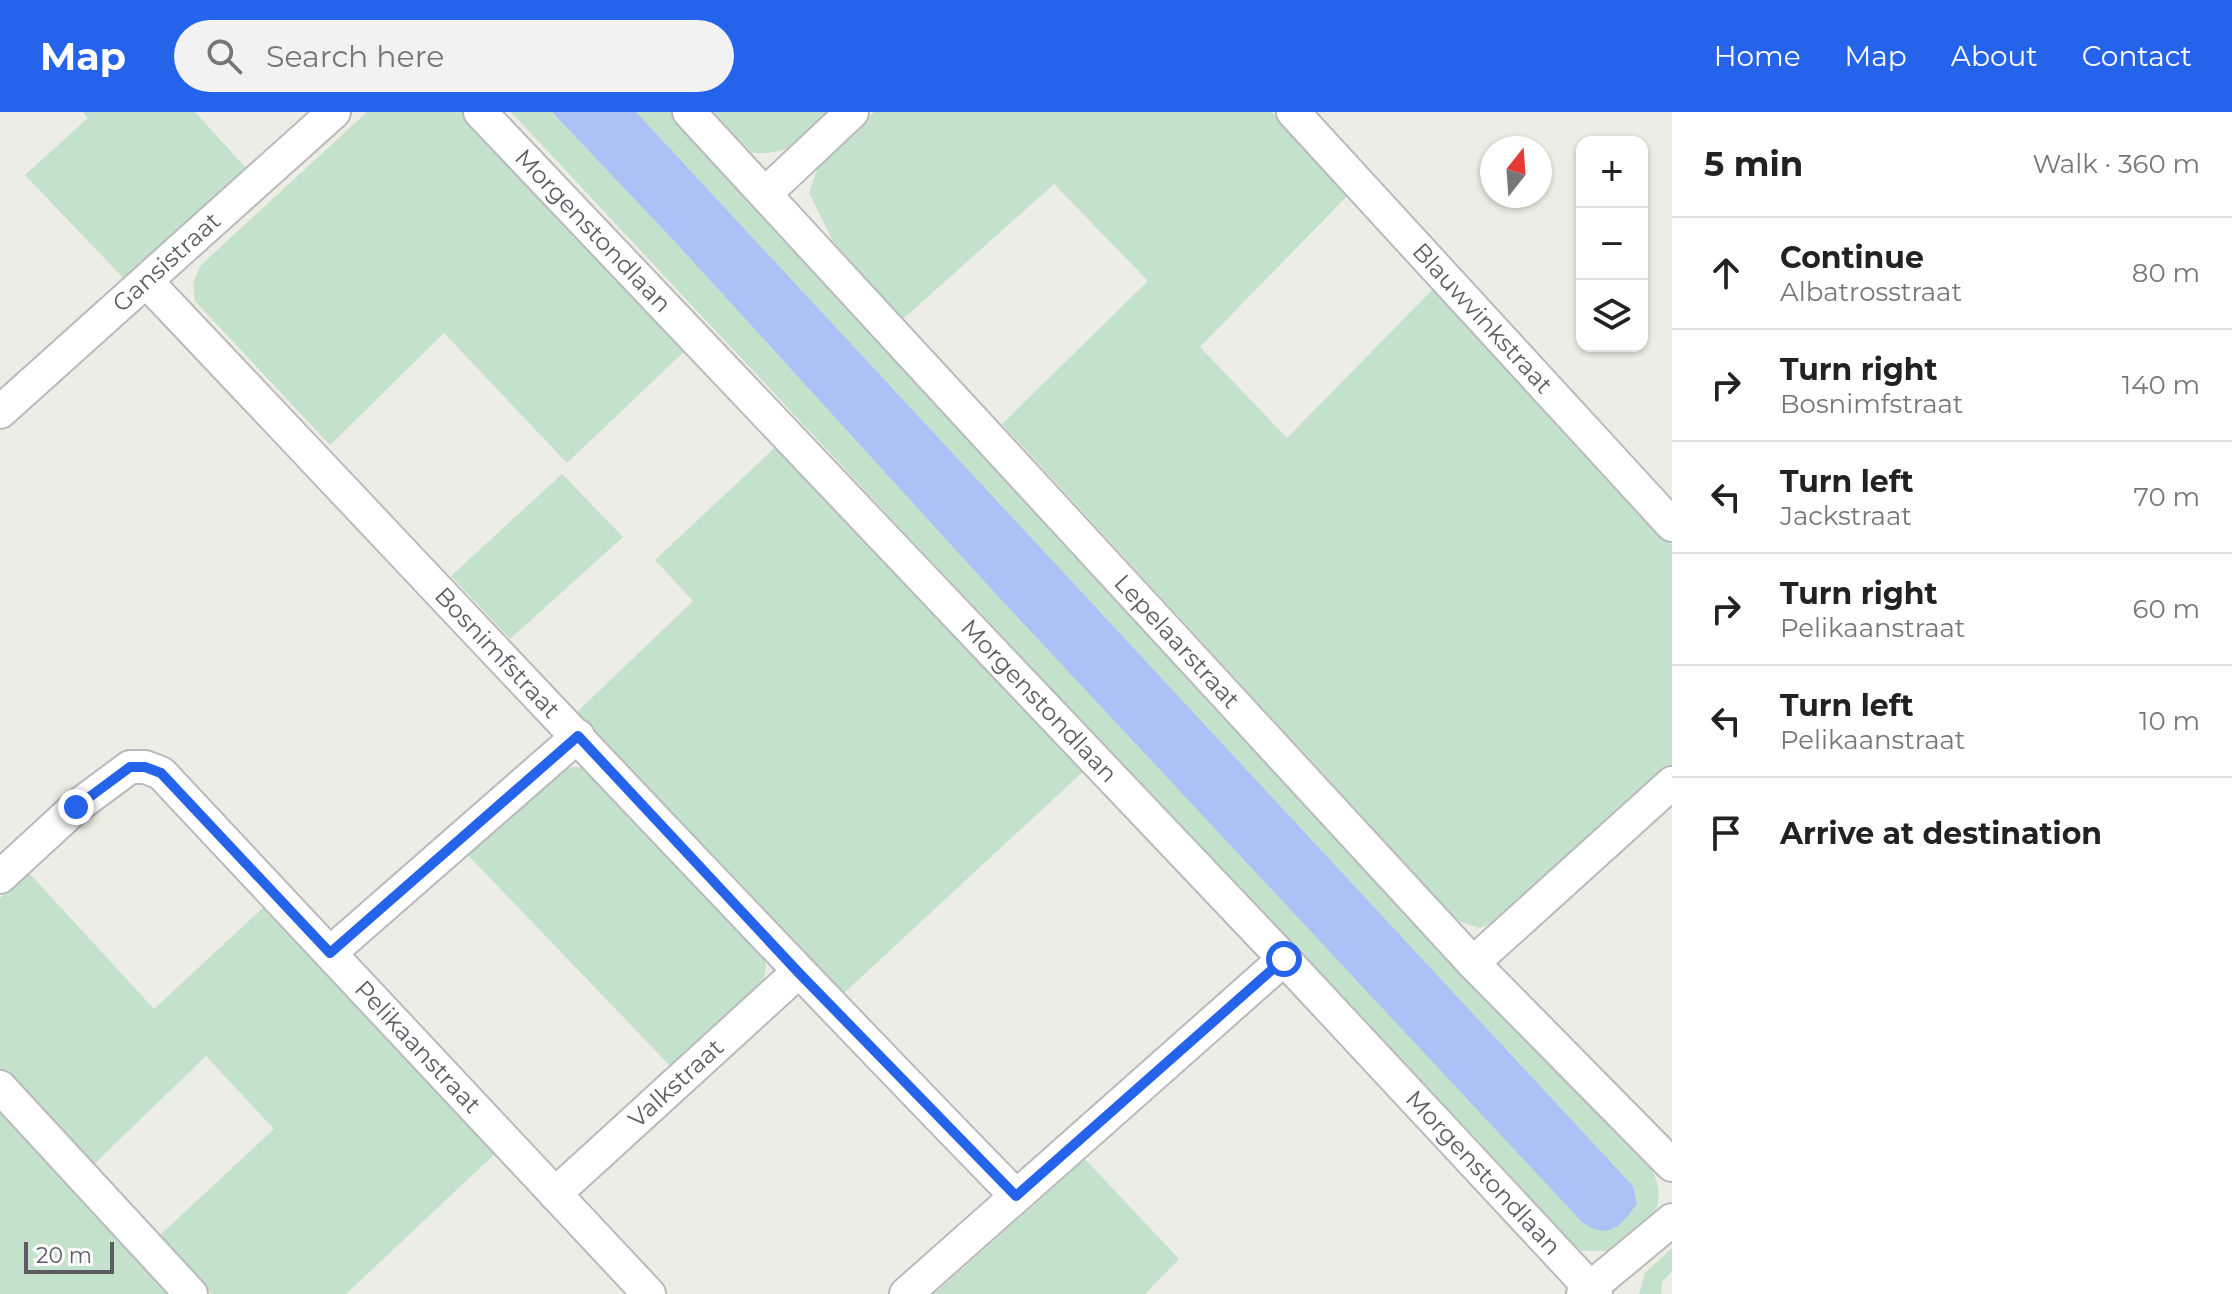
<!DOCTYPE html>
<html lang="en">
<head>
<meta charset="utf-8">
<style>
  body { margin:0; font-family:Montserrat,sans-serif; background:#f2f2f2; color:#222 }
  .controls { position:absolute; right:24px; top:24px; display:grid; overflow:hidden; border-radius:16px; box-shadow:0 2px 6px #0004 }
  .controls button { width:72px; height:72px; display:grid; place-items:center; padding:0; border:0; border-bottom:2px solid #e0e0e0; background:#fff; color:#222; font:40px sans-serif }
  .compass { position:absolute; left:1480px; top:24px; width:72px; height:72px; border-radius:50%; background:#fff; box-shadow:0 2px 6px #0004; rotate:17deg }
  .scale { position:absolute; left:24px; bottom:20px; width:90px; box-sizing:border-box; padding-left:8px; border:4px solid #5c5d63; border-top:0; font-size:22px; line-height:28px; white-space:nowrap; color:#5c5d63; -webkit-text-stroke:6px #fff; paint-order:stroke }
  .stop { position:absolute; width:24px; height:24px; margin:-18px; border:6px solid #2563eb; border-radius:50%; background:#fff }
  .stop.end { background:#2563eb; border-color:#fff; box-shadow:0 2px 8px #0008 }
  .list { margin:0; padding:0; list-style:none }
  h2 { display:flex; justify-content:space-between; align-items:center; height:104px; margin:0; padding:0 32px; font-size:34px }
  h2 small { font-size:26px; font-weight:400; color:#767676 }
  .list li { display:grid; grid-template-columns:52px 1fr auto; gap:24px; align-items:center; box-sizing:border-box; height:112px; padding:0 32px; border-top:2px solid #e0e0e0 }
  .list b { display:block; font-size:30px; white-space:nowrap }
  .list p { margin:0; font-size:26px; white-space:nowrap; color:#767676 }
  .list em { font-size:26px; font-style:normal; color:#767676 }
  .icon { flex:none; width:44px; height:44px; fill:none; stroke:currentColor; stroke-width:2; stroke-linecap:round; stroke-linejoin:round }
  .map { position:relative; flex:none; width:1672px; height:1182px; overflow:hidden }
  header { display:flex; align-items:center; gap:48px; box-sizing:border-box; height:112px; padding:0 40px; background:#2563eb; color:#fff }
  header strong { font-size:38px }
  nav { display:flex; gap:44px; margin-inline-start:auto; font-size:28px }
  .search { width:560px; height:72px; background:#f2f2f2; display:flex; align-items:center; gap:20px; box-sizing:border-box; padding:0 28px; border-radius:44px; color:#767676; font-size:30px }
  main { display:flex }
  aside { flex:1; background:#fff }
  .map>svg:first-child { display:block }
</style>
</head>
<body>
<header>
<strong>Map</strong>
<div class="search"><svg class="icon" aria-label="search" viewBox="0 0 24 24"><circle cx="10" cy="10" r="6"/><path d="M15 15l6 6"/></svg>Search here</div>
<nav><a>Home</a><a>Map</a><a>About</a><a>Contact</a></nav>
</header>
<main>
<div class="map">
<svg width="1672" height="1182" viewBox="0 0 1672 1182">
  <rect width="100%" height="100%" fill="#ecede4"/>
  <g fill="#c3e1cb">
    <polygon points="83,0 195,0 253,64 130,173 25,63 88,6"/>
    <polygon points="367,0 476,0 693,231 567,351 444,221 330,333 195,189 193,171 201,153"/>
    <path d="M511 0H552L677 132 993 479 1316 825 1637 1091 1633 1074 636 0H674L1651 1054C1672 1103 1646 1111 1613 1139H1582L1569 1131Z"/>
    <path d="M712 0H833C804 27 794 43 752 41Z"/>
    <polygon points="874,0 1272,0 1350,81 1200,235 1287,326 1436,174 1672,433 1672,655 1502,809 1479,816 1458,809 1002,312 1148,169 1054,72 903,207 834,131 809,81 818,55"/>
    <polygon points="781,330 1088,655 843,882 575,602 693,489 655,448"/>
    <polygon points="562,362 623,425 510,527 451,464"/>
    <polygon points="579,655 593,659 764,843 766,855 762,874 673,957 467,742 562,656"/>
    <polygon points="29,761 154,897 268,791 500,1037 346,1182 212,1182 160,1123 274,1017 206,944 92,1054 0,957 0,786"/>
    <polygon points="0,990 178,1182 0,1182"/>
    <polygon points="1085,1047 1179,1147 1145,1182 934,1182"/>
    <polygon points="1672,1136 1672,1159 1662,1170 1661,1182 1639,1182 1645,1161"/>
  </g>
  <path fill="#acc1f5" d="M552 0H636L1633 1074 1637 1091C1622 1114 1608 1129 1582 1110L993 479 677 132Z"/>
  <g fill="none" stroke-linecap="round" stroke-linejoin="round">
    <g stroke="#b9b9be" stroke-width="36">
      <g id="minor">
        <path id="s1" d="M480 0 1284 847 1596 1182"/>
        <path id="s2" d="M689 0 1473 851 1672 1053"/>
        <path id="s3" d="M1293 0 1672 413"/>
        <polyline points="765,82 852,0"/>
        <path id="s4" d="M147 170C436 475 723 783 1016 1084"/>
        <path id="s5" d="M0 300 334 0"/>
        <path id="s6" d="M0 765 76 695 130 655H145L161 661 649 1182"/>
        <polyline points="330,841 578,624"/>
        <polyline points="1473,851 1672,671"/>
        <polyline points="0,975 191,1182"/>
        <path id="s7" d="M555 1082 798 860"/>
        <polyline points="906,1182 1284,847"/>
        <polyline points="1583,1182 1672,1108"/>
      </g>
    </g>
    <use href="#minor" stroke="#fff" stroke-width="32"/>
  </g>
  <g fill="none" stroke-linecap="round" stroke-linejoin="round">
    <polyline stroke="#2563eb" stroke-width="10" points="76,695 130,655 145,655 161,661 330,841 578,624 798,860 1016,1084 1284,847"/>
  </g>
  <g text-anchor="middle" stroke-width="6" stroke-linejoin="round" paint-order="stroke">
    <g font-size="24" fill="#5c5d63" stroke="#fff">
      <text dy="8" stroke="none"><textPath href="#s1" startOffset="164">Morgenstondlaan</textPath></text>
      <text dy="8" stroke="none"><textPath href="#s5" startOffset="224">Gansistraat</textPath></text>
      <text dy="8" stroke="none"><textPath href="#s3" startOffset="280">Blauwvinkstraat</textPath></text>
      <text dy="8" stroke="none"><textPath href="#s2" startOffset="720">Lepelaarstraat</textPath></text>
      <text dy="8" stroke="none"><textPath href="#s4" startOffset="510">Bosnimfstraat</textPath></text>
      <text dy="8" stroke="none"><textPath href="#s1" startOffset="812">Morgenstondlaan</textPath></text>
      <text dy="8" stroke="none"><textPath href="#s6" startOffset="578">Pelikaanstraat</textPath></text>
      <text dy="8" stroke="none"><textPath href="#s7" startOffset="164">Valkstraat</textPath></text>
      <text dy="8" stroke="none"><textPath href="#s1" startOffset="1460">Morgenstondlaan</textPath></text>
    </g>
  </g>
</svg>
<div class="controls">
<button>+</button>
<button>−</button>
<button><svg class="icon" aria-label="layers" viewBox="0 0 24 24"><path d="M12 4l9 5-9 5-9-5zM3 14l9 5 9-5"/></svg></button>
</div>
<svg class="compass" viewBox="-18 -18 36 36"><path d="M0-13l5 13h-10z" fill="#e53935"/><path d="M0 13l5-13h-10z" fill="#767676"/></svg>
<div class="scale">20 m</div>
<div class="stop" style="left:1284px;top:847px"></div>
<div class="stop end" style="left:76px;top:695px"></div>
</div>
<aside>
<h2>5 min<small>Walk · 360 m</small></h2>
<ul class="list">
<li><svg class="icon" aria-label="ahead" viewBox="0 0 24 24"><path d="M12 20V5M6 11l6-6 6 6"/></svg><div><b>Continue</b><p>Albatrosstraat</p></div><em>80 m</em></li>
<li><svg class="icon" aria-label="right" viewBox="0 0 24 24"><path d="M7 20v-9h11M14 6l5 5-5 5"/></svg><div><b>Turn right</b><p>Bosnimfstraat</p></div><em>140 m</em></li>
<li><svg class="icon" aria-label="left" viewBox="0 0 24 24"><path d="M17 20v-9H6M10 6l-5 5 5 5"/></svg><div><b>Turn left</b><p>Jackstraat</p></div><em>70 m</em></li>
<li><svg class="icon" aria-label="right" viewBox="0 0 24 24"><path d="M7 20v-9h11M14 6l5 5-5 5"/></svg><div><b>Turn right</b><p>Pelikaanstraat</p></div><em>60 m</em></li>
<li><svg class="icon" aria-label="left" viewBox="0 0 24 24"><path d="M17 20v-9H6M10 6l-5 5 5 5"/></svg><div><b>Turn left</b><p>Pelikaanstraat</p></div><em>10 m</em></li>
<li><svg class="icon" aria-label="arrive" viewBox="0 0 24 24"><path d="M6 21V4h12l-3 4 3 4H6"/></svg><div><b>Arrive at destination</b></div></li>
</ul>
</aside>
</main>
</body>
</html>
